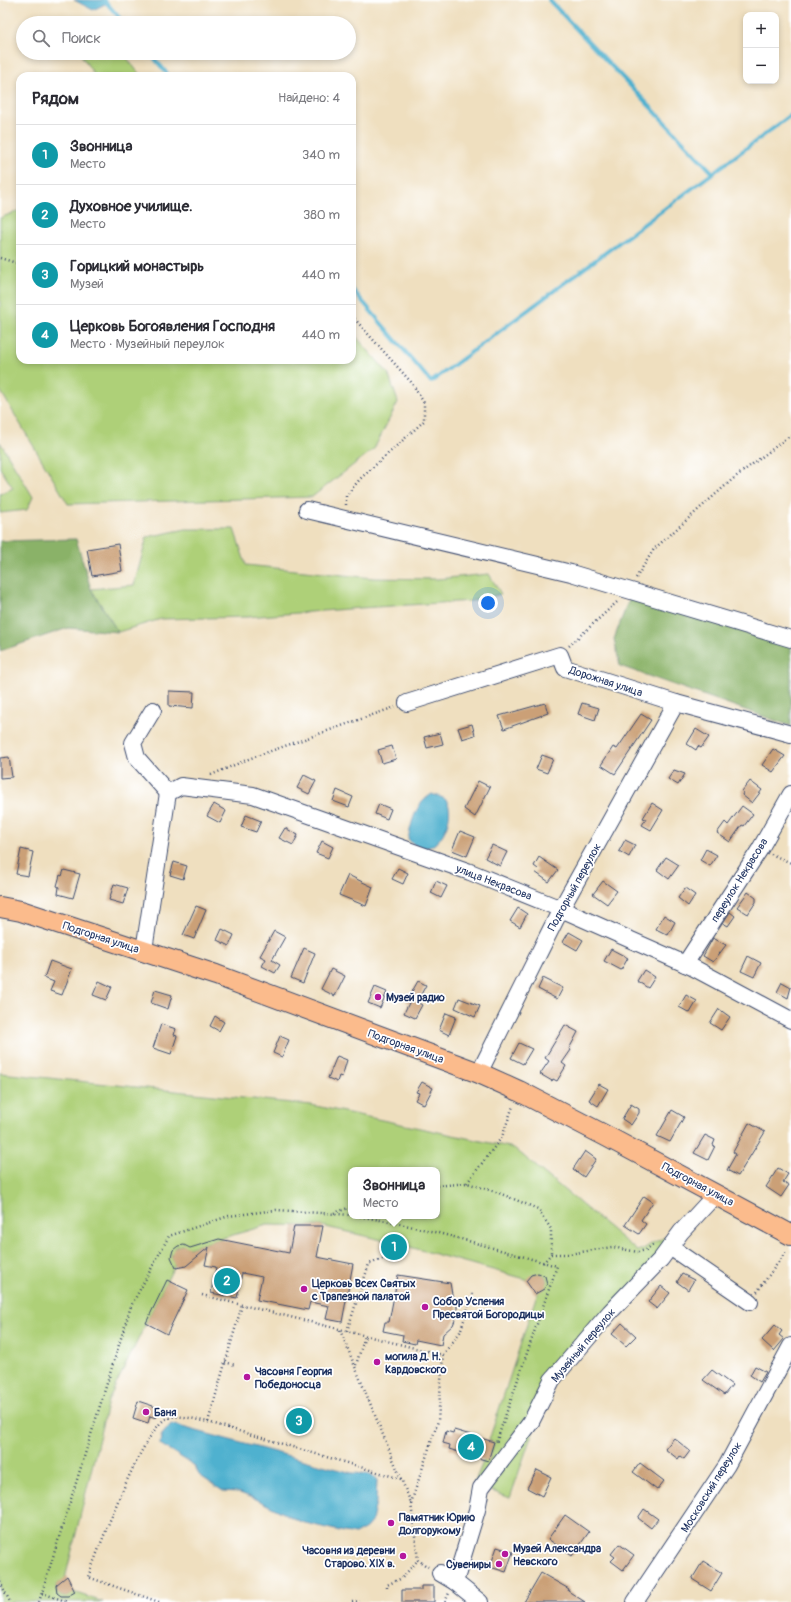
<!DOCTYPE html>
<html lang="ru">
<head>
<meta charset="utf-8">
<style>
  body { margin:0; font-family:Pangolin,sans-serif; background:#f7f7f7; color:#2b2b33 }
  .controls { position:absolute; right:12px; top:12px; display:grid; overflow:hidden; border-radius:8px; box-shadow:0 2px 6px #0003 }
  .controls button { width:36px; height:36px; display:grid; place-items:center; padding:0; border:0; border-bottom:1px solid #e1e1e2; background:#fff; color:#2b2b33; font:20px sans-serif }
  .you { position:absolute; left:488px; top:603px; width:14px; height:14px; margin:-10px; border:3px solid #fff; border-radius:50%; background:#1a73e8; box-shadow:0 0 0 6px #1a73e833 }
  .badge { display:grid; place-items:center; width:26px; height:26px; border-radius:50%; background:#b5179e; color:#fff; font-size:13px; font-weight:700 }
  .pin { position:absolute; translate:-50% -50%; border:2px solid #fff; box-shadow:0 1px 4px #0006 }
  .popup { position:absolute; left:348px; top:1167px; width:92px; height:52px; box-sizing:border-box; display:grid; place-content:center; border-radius:8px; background:#fff; filter:drop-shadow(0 1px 3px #0005); font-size:13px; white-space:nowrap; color:#7c7c81 }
  .popup b { font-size:15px; color:#2b2b33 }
  .popup::after { content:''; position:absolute; left:50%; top:100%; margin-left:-8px; border:8px solid transparent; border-top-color:#fff }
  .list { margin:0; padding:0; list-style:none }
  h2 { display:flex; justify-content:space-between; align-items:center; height:52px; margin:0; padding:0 16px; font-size:17px }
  h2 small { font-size:13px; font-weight:400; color:#7c7c81 }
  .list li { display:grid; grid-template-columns:26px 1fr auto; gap:12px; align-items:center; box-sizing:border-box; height:60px; padding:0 16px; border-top:1px solid #e1e1e2 }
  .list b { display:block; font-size:15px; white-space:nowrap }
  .list p { margin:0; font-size:13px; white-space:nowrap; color:#7c7c81 }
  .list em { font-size:13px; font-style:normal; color:#7c7c81 }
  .icon { flex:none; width:22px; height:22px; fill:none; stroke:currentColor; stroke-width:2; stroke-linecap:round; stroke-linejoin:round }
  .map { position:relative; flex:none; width:791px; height:1602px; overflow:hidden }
  .search { position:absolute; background:#fff; box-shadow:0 2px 6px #0003; left:16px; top:16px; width:340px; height:44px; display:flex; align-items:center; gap:10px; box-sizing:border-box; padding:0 14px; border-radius:22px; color:#7c7c81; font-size:15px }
  .panel { position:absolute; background:#fff; box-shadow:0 2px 6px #0003; left:16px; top:72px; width:340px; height:292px; border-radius:12px }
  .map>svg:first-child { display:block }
</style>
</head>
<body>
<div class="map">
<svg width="791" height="1602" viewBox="0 0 791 1602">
  <rect width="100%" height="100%" fill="#fff"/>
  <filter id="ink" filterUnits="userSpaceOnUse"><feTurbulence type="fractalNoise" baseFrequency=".025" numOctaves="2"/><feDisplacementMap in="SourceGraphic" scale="8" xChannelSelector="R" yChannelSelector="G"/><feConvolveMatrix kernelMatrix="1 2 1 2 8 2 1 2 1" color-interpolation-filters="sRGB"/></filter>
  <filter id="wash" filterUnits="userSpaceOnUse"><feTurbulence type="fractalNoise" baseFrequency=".012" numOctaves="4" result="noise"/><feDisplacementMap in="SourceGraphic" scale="16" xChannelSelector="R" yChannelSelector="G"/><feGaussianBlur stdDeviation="0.9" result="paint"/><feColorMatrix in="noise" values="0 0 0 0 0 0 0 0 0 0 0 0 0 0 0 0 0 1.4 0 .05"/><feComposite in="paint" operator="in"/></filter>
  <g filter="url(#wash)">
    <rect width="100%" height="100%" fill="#efdfbf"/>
    <g fill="#aed078" stroke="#64806b" fill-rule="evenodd">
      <polygon points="83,53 123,53 141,76 95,76 81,55"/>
      <polygon points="20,210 20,360 352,360 352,332 388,373 398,402 374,449 312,497 68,504 0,390 0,218"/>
      <polygon points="0,442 33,497 27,510 0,513 0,494 13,488 0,468"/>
      <polygon points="186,529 234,529 246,565 373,578 437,579 489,574 501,594 472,601 360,608 247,617 161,619 118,632 91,589 134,585 147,537"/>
      <path d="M0 1073 311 1105 514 1148 637 1251C646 1249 649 1244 657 1241 665 1237 672 1235 680 1230L551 1378 510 1498 474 1484 484 1459 489 1460 494 1442 489 1440 538 1291C545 1290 547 1286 547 1279L543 1274H534L529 1280 399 1244 322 1226 267 1225 189 1248 182 1245 176 1247 171 1256 175 1264 108 1401 65 1579 56 1585 57 1593 61 1596H68L73 1592 103 1602H0ZM351 1170H437V1216H351Z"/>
    </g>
    <g fill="#8ab268" stroke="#527063">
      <polygon points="76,539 91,589 118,632 68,628 0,651 0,541"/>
      <polygon points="629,599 642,600 791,644 791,726 620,666 614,639"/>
    </g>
    <g fill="#50b1cf" stroke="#367096">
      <polygon points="74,0 104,0 107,3 93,10"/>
      <path d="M432 794C436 796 443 797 446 800 459 816 433 869 408 839 412 821 415 804 432 794Z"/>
      <polygon points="171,1424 352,1473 369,1474 377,1480 376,1502 372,1521 366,1528 355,1534 344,1532 301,1522 256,1499 237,1492 223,1491 199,1475 195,1466 160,1444 161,1436"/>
    </g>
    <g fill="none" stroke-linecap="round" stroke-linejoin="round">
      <g stroke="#50b1cf" stroke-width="4">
        <polyline points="104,0 124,23"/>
        <polyline points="549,0 713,173"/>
        <polyline points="150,53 169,76"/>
        <polyline points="352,289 431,382 791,115"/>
      </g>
    </g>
    <g id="blocks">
      <g fill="#cba077">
        <polygon points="118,544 122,571 92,576 87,549"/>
        <polygon points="169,691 194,692 193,708 169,706"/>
        <polygon points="545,703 548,713 504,729 499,716"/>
        <polygon points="582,703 599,708 595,720 578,714"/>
        <polygon points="641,714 651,720 615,774 601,765 613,747 617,749"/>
        <polygon points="472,724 475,735 462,739 458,728"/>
        <polygon points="696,729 709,737 701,748 698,746 696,750 687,744"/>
        <polygon points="440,733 443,744 427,748 424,737"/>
        <polygon points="392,746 396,759 382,763 378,750"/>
        <polygon points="773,749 785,756 773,772 762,765"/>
        <polygon points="542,755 553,759 547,773 536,769"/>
        <polygon points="9,757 12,777 0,778 0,758"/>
        <polygon points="674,770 685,774 678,785 668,779"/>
        <polygon points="304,775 316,781 309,794 297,788"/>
        <polygon points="478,781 490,787 475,817 464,809"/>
        <polygon points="750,781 762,790 752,803 742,795 743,793 742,791"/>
        <polygon points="337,790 353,797 349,807 333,801"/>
        <polygon points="652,803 663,810 651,830 642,825 646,819 643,818"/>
        <polygon points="214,804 226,811 220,823 207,816"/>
        <polygon points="379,804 391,809 387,819 375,814"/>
        <polygon points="742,806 753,814 744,826 742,825 730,842 717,833 725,822 728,825"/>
        <polygon points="246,815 261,821 256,832 241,827"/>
        <polygon points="285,828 298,835 293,845 279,838"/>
        <polygon points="460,831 475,837 467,856 452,850"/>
        <polygon points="625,840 635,845 629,857 619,851"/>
        <polygon points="322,841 333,847 328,858 316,853"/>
        <polygon points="492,845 507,852 500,866 485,858"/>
        <polygon points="21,849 33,852 28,876 16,874"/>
        <polygon points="706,849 717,855 710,866 700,860"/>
        <polygon points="539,857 558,870 549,882 535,872 538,869 534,866"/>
        <polygon points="666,857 679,865 669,879 657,870"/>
        <polygon points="174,862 187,866 183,879 170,875"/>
        <polygon points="398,868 408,873 403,884 392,879"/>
        <polygon points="64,870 80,874 73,898 58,894 59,887 57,886 60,875 62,876"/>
        <polygon points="348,875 373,887 366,906 339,895"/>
        <polygon points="436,881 447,886 441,898 431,893"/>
        <polygon points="603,881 617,891 607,904 593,894"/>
        <polygon points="114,884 128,888 123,904 109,900"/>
        <polygon points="685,888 695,895 688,906 678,898"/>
        <polygon points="748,892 756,898 756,902 748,914 737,907"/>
        <polygon points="196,906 206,910 194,939 183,935"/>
        <polygon points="518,908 527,914 520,927 510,921"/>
        <polygon points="730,912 735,916 728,926 723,923"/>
        <polygon points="664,915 675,922 668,935 656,929"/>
        <polygon points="222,929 234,935 229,946 217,940"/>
        <polygon points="274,931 285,937 272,960 280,965 275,973 262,966 266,959 260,956"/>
        <polygon points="569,932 583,940 577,950 563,942"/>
        <polygon points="713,938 726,945 713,962 703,956"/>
        <polygon points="304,948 315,953 303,983 291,978"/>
        <polygon points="611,949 628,958 621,970 604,961"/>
        <polygon points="748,956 761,963 754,977 741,971"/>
        <polygon points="50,961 72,969 62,995 50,991 54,982 44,978"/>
        <polygon points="331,969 345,976 335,996 321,989"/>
        <polygon points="644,970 655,977 648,988 637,981"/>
        <polygon points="543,978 563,988 557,999 538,989"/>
        <polygon points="99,981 112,987 106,1000 93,995"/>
        <polygon points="418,981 426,985 417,1002 422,1005 415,1018 404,1013 409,1003 406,1002"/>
        <polygon points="782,982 791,987 788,998 777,992"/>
        <polygon points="375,987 387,992 380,1008 368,1003"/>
        <polygon points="155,990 172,995 168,1009 151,1003"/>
        <polygon points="686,995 697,1001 690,1013 679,1007"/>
        <polygon points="459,998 480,1006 475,1017 455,1008"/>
        <polygon points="719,1009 730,1017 721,1030 710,1023"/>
        <polygon points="446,1013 456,1017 449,1035 439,1030"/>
        <polygon points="215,1016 224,1022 219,1031 210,1026"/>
        <polygon points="161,1024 176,1029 174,1035 177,1036 171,1054 153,1048"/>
        <polygon points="565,1025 578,1032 569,1049 571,1050 562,1063 566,1066 557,1081 553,1079 552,1081 540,1074 549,1061 545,1058"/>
        <polygon points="280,1036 289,1040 282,1057 273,1053"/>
        <polygon points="519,1043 532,1049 523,1064 511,1058"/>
        <polygon points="337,1056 347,1060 342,1077 339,1076 337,1082 328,1078"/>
        <polygon points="422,1082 433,1088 424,1105 415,1100 419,1093 416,1092"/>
        <polygon points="599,1084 608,1089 598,1106 589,1100"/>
        <polygon points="631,1104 639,1109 639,1113 631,1125 622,1119"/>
        <polygon points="672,1110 684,1117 670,1142 657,1136"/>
        <polygon points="749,1123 765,1132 738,1176 727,1170 736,1154 733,1152"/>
        <polygon points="705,1135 715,1140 713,1145 715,1146 708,1160 694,1153"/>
        <polygon points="585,1151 596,1159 584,1177 573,1169"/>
        <polygon points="778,1168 788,1174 783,1182 789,1185 781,1197 766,1187"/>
        <polygon points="644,1196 653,1202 641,1220 646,1224 639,1234 625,1225"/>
        <polygon points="294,1226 323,1226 317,1257 353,1264 342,1322 326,1319 329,1306 310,1302 308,1310 257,1300 262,1277 242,1273 237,1298 211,1293 216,1267 205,1265 209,1247 186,1266 176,1268 171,1257 173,1250 178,1246 184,1245 190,1248 219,1239 289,1253"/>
        <polygon points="538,1273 545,1276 547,1284 544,1289 535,1294 526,1281 531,1275"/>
        <polygon points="682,1274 694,1280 688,1290 677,1282"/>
        <polygon points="398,1275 450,1283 452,1294 457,1305 457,1315 453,1325 443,1334 441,1345 416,1340 415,1344 402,1341 403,1335 383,1331 385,1322 389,1322"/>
        <polygon points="167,1280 188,1290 167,1334 146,1323"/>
        <polygon points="661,1286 670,1293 657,1309 648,1302"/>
        <polygon points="622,1323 636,1336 626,1346 612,1334"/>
        <polygon points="775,1325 782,1331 779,1335 784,1339 774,1351 762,1340"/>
        <polygon points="755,1366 766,1372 760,1382 750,1375"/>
        <polygon points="712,1370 732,1385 724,1395 703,1380"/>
        <polygon points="138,1401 159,1408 156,1418 150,1416 148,1423 133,1418"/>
        <polygon points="454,1430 494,1442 488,1461 449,1449 450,1445 443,1443 446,1431 453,1433"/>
        <polygon points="674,1438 690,1451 684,1459 680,1456 678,1459 665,1449"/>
        <polygon points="640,1463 664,1481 657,1490 633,1472"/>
        <polygon points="537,1470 551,1477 542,1496 527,1488"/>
        <polygon points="644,1509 658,1519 651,1528 638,1518"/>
        <polygon points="565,1515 589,1532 572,1556 548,1539"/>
        <polygon points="619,1544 634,1555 623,1570 611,1561 615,1557 611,1554"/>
        <polygon points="497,1547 513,1552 506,1572 490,1567"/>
        <polygon points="703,1561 722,1573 711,1591 692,1579"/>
        <polygon points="541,1573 569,1589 568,1591 585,1602 524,1602"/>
        <polygon points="67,1576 75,1592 68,1596 61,1596 57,1593 56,1585"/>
        <polygon points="421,1586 434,1586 434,1602 402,1602 402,1590 421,1590"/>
      </g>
    </g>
  </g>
  <g filter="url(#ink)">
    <use href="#blocks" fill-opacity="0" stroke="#3b496d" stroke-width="1"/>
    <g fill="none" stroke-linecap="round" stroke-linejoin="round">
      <g stroke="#3b496d" stroke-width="18">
        <g id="minor">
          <polyline points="307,510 571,573 791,639"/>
          <polyline points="407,703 560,655 565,668 676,703 791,734"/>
          <polyline points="153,710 133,743 137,758 168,793"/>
          <polyline points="144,950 168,793 181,786 253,795 470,872 561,909 692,967 791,1020"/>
          <polyline points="685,964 760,849 791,794"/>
          <polyline points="479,1073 561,909 676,703"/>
          <polyline points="670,1247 750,1302"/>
          <polyline points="440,1573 455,1582 480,1602"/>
          <polyline points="455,1582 477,1510 481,1488 531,1422 552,1380 610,1312 661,1259 681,1232 716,1194"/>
          <polyline points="635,1602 727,1465 791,1346"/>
        </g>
      </g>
      <g stroke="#3b496d" stroke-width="22">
        <polyline id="major" points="0,907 21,911 216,975 479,1073 519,1091 606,1136 791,1235"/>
      </g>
      <g stroke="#3b496d" stroke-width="2.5" stroke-dasharray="1 3" stroke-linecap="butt">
        <polyline points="0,258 20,264"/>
        <polyline points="346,505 346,496 360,479 424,421 424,403 411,382 352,316"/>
        <polyline points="636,578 654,549 734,478 791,435"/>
        <polyline points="569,646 617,602"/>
        <polyline points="211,775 251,758 395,707"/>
        <polyline points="771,854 791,863"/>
        <polyline points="467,1183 502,1137 513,1106"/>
        <polyline points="437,1186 467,1183 499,1193 538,1209 551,1229 551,1254"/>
        <polyline points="334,1213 351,1207"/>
        <path d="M356 1216C425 1226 490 1248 557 1266L496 1443"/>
        <polyline points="393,1255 399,1256 401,1249"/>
        <polyline points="543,1263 551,1254 569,1254 612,1247 638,1252 646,1250 654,1244"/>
        <polyline points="757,1292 787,1250"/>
        <polyline points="202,1295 443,1355 438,1421 411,1503"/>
        <polyline points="340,1330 411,1503 418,1560 428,1567"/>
        <polyline points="347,1331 369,1264 393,1255 394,1252"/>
        <polyline points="443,1355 460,1332 473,1294"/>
        <polyline points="225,1362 235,1365"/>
        <polyline points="356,1365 365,1336"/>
        <polyline points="208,1422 242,1305"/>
        <polyline points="0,1582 10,1602"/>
        <polyline points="387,1588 387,1585 402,1578 418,1560"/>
        <polyline points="42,1593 68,1602"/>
        <polyline points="39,1602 131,1306 169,1236 229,1216 276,1210 351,1215"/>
        <path d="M159 1602 88 1577C101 1543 139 1439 164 1420 176 1412 195 1420 208 1422L401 1479"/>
        <polyline points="352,1602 360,1601"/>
        <polyline points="445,1602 449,1593"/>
      </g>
      <use href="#minor" stroke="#fff" stroke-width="16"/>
      <use href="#major" stroke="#fbbb8c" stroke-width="20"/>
    </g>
  </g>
  <g fill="#b5179e" stroke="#fff" stroke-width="1.5">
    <circle cx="378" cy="997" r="4"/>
    <circle cx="304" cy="1289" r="4"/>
    <circle cx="425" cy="1307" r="4"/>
    <circle cx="377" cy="1362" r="4"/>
    <circle cx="247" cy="1377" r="4"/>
    <circle cx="146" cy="1412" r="4"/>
    <circle cx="391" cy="1523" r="4"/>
    <circle cx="505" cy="1554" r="4"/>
    <circle cx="403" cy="1556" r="4"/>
    <circle cx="499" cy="1564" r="4"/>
  </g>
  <g text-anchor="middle" stroke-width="3.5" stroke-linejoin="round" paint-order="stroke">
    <g font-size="11" fill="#1b2f5e" stroke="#fff">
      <text transform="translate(606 681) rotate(18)" y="4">Дорожная улица</text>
      <text transform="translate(739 880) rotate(-58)" y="4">переулок Некрасова</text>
      <text transform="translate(494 882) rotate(21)" y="4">улица Некрасова</text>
      <text transform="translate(574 887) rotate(-61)" y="4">Подгорный переулок</text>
      <text transform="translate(101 937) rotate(18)" y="4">Подгорная улица</text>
      <text transform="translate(406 1046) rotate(20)" y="4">Подгорная улица</text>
      <text transform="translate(698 1184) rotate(28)" y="4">Подгорная улица</text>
      <text transform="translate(583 1345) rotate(-50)" y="4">Музейный переулок</text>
      <text transform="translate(711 1487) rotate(-58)" y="4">Московский переулок</text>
    </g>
    <g font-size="11" font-weight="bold" fill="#1b2f5e" stroke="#fff" text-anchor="start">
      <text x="386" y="1001">Музей радио</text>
      <text x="312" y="1287">Церковь Всех Святых<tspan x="312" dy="13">с Трапезной палатой</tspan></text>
      <text x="433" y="1305">Собор Успения<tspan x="433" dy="13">Пресвятой Богородицы</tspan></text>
      <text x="385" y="1360">могила Д. Н.<tspan x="385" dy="13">Кардовского</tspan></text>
      <text x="255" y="1375">Часовня Георгия<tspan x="255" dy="13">Победоносца</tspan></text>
      <text x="154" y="1416">Баня</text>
      <text x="399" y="1521">Памятник Юрию<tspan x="399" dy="13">Долгорукому</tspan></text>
      <text x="513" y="1552">Музей Александра<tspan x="513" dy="13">Невского</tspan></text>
      <text x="395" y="1554" text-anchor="end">Часовня из деревни<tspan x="395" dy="13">Старово. XIX в.</tspan></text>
      <text x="491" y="1568" text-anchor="end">Сувениры</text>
    </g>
  </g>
</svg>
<div class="controls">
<button>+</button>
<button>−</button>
</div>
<div class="you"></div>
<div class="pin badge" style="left:394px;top:1247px;background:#0f9aa8">1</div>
<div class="popup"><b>Звонница</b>Место</div>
<div class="pin badge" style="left:227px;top:1281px;background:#0f9aa8">2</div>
<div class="pin badge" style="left:299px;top:1421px;background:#0f9aa8">3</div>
<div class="pin badge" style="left:471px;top:1447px;background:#0f9aa8">4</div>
<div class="search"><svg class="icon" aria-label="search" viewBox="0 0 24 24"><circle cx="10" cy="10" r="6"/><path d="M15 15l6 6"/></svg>Поиск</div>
<section class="panel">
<h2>Рядом<small>Найдено: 4</small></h2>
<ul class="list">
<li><span class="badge" style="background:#0f9aa8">1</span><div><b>Звонница</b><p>Место</p></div><em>340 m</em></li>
<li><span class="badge" style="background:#0f9aa8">2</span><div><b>Духовное училище.</b><p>Место</p></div><em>380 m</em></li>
<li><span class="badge" style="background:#0f9aa8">3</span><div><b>Горицкий монастырь</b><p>Музей</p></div><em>440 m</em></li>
<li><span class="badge" style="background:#0f9aa8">4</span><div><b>Церковь Богоявления Господня</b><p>Место · Музейный переулок</p></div><em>440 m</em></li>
</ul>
</section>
</div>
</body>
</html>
